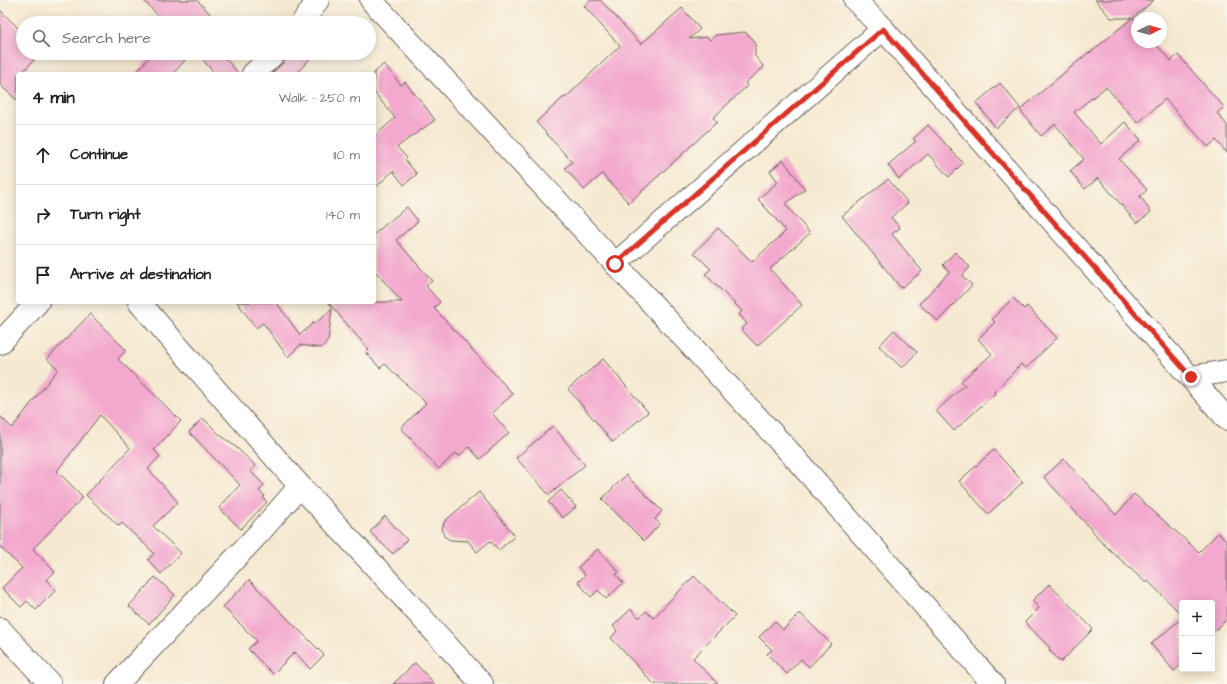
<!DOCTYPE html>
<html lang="en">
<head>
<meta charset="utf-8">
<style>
  body { margin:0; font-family:"Architects Daughter",sans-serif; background:#f2f2f2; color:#222 }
  .controls { position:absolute; right:12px; bottom:12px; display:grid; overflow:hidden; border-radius:4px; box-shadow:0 2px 10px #0003 }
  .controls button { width:36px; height:36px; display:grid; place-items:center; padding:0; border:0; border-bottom:1px solid #e0e0e0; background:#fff; color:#222; font:20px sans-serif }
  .compass { position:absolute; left:1131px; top:12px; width:36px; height:36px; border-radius:50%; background:#fff; box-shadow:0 2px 10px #0003; rotate:85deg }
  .stop { position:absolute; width:12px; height:12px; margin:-9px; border:3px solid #d93025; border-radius:50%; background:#fff }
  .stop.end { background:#d93025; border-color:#fff; box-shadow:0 1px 4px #0008 }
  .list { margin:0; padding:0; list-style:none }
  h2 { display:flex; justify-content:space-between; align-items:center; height:52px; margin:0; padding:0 16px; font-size:17px }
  h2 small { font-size:13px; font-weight:400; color:#767676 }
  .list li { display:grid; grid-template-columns:26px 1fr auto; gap:12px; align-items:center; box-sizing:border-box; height:60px; padding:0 16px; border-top:1px solid #e0e0e0 }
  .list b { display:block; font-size:15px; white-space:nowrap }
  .list em { font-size:13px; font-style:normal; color:#767676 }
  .icon { flex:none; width:22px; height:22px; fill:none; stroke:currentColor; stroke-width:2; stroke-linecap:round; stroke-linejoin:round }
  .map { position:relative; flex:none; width:1227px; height:684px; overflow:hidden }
  .search { position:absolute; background:#fff; box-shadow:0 2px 10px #0003; left:16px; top:16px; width:360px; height:44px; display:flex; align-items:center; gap:10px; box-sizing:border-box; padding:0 14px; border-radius:22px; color:#767676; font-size:15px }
  .panel { position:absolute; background:#fff; box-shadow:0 2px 10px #0003; left:16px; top:72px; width:360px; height:232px; border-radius:4px }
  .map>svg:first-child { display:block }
</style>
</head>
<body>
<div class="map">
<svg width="1227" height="684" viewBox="0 0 1227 684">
  <rect width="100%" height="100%" fill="#fbf7ec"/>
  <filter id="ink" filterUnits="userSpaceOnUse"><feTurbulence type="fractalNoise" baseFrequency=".025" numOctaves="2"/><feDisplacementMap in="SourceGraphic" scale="8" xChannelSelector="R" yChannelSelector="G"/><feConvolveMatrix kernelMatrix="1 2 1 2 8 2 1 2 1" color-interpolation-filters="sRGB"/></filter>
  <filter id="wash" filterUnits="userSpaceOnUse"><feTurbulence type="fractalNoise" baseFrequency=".012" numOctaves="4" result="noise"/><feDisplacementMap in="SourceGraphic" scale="16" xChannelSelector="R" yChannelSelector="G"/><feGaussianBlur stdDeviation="0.9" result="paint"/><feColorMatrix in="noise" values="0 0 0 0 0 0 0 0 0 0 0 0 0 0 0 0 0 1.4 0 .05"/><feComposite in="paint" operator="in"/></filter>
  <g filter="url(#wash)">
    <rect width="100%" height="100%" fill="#f6e9d2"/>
    <g id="blocks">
      <g fill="#f3a8cd">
        <polygon points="143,0 197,0 212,16 209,20 212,23 165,23"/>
        <polygon points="591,0 600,0 641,44 682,8 700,29 689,39 707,37 710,40 716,35 745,32 752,38 755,43 755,56 764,67 745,83 747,86 713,118 717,122 629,203 602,174 584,190 565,168 572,162 536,122 564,97 565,98 620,46 584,6"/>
        <polygon points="1095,0 1154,0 1133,18 1137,23 1137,42 1154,42 1171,61 1178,55 1224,107 1217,113 1227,125 1227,153 1216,140 1208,147 1165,99 1138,123 1106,87 1074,112 1101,144 1125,122 1141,140 1119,159 1147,190 1140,196 1151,212 1137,223 1098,178 1085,189 1070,171 1084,159 1055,124 1041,136 1020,110 1089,52 1090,53 1132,18 1111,18"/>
        <polygon points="0,10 23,33 23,53 40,53 23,72 23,74 18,74 18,101 0,85"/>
        <polygon points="153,53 191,53 173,74 135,74"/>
        <polygon points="197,53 221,53 239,74 215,74"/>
        <polygon points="290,53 315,53 296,74 271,74 284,62"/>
        <polygon points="384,64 401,85 405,82 424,105 435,120 397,147 407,158 405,160 417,174 404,185 393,171 374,189 374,137 395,118 374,92 374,73"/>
        <polygon points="1000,83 1020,108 996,128 976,103"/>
        <polygon points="928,125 963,163 949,177 928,154 899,179 888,165 916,141 913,139"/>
        <polygon points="783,160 805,189 785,204 810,233 770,269 802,305 757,346 741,329 747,324 739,314 742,311 705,274 711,269 694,253 718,228 752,262 786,231 758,199 778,182 770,171"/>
        <polygon points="888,179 908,203 891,217 900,228 892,234 922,271 901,288 842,216"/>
        <polygon points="407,207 418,221 396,240 432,281 426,286 440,302 434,308 513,394 492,413 509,433 480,459 469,447 459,456 456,453 439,469 401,428 426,403 385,364 380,368 366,353 369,350 328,302 402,302 374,270 374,234"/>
        <polygon points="955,252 970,267 962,276 972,285 938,321 919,304 949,272 943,265"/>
        <polygon points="1013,298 1024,309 1027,306 1057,338 1026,368 1021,364 994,392 995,393 954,431 936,411 965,385 961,381 992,354 978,339 995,322 992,319"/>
        <polygon points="237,302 276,302 300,335 313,323 316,323 332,309 328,341 321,348 300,345 288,357 263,323 256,328"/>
        <polygon points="90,314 126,350 118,359 181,421 154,450 160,456 148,469 178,502 153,526 181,553 161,574 148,560 154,553 122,523 119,526 86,495 130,448 100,415 57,471 83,497 33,549 55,572 46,580 56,590 36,610 27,601 21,607 2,588 22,568 0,547 0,416 12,428 58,369 47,359"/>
        <polygon points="894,330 917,352 902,368 879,346"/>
        <polygon points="603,359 648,412 613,442 568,389"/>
        <polygon points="203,418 219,434 237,448 256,466 250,471 264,485 259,491 265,496 263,498 267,502 241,529 219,508 240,485 189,432"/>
        <polygon points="553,426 585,465 549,495 516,458"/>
        <polygon points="994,450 1023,482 988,514 959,481"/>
        <polygon points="1064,459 1116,515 1134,494 1199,552 1218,533 1227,542 1227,619 1212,634 1212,603 1182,603 1182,615 1148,581 1146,583 1096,537 1097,536 1044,477"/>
        <polygon points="626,475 662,511 655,519 660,524 644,541 602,499"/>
        <polygon points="561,490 576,507 563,518 548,502"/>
        <polygon points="479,492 515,536 499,550 490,541 477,552 468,541 450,540 444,536 442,528 445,521"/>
        <polygon points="385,516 407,540 393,554 370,532"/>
        <polygon points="598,549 619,572 616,574 623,583 606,599 598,590 591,597 578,582 585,575 578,567"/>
        <polygon points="694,576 735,616 693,658 718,684 654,684 611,638 617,631 613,626 631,609 639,618 646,611 653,618"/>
        <polygon points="155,577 175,595 149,624 129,606"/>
        <polygon points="249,580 324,655 310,669 295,652 273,674 248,649 257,641 223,607"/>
        <polygon points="1049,584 1093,629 1061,662 1049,650 1050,648 1025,622 1039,608 1032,601"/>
        <polygon points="800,613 831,644 809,667 801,659 787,674 767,654 772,650 759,637 775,621 783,630"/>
        <polygon points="1182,618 1182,664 1174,671 1151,644"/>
        <polygon points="415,663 435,684 393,684"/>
      </g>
    </g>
  </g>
  <g filter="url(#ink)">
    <use href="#blocks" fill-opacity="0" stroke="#68645c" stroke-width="1"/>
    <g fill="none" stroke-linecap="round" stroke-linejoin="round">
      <g stroke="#68645c" stroke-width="24">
        <g id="street">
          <polyline points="371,0 796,459 993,684"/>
          <polyline points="855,0 883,29 1227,419"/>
          <polyline points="302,23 318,0"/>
          <polyline points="253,74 275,53"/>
          <polyline points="615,264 883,29"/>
          <polyline points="139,302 300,486 394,587 482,684"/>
          <polyline points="0,343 38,302"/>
          <polyline points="1191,377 1227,371"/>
          <polyline points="0,629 50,684"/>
          <polyline points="117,684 260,532 300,486"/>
        </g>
      </g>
      <use href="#street" stroke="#fff" stroke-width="22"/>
    </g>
  </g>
  <g fill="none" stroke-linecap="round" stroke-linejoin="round" filter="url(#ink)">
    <polyline stroke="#d93025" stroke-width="5" points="615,264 883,29 1191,377"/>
  </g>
</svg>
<div class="controls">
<button>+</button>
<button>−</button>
</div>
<svg class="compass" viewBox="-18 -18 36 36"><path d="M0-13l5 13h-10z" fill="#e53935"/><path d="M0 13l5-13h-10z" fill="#767676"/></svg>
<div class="stop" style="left:615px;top:264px"></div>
<div class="stop end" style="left:1191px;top:377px"></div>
<div class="search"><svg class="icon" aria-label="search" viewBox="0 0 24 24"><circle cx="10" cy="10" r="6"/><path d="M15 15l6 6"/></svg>Search here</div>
<section class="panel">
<h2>4 min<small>Walk · 250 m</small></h2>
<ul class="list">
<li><svg class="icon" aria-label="ahead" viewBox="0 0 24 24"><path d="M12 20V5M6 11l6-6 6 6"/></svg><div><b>Continue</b></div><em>110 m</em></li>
<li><svg class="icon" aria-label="right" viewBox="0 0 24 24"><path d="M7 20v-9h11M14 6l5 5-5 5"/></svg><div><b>Turn right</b></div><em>140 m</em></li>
<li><svg class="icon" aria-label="arrive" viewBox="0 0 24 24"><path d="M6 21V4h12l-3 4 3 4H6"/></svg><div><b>Arrive at destination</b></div></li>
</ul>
</section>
</div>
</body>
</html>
